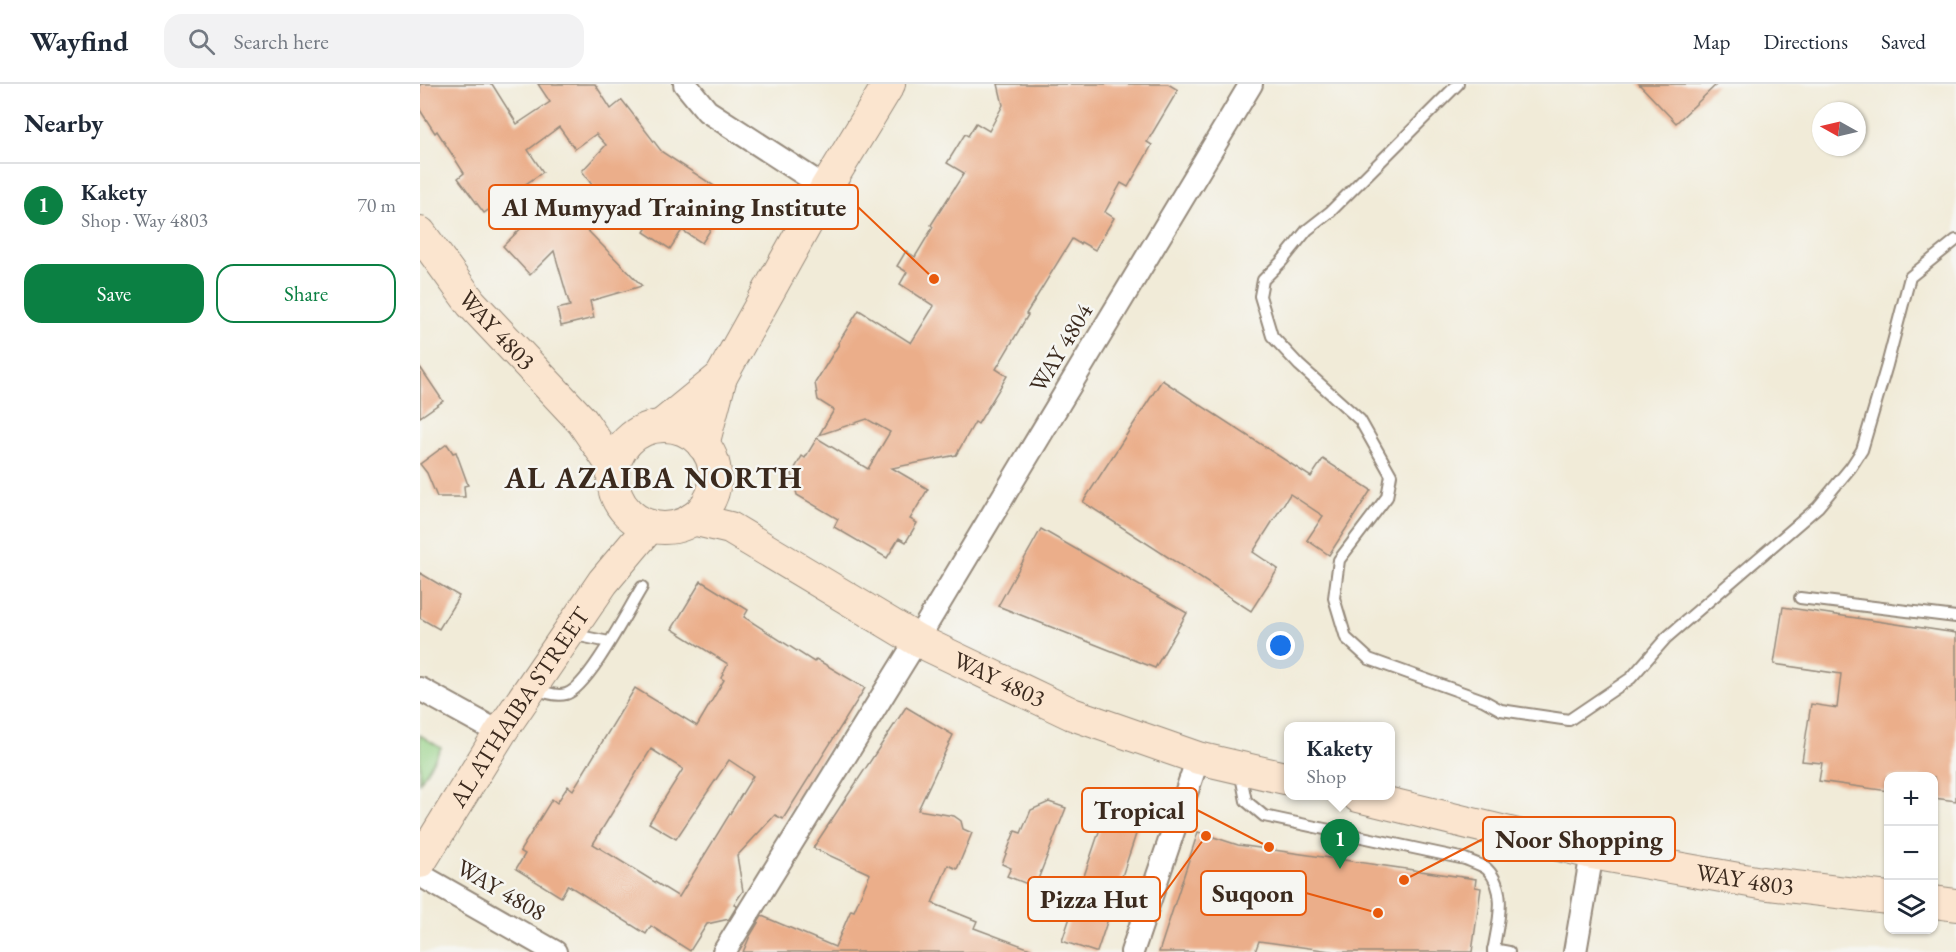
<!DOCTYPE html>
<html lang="en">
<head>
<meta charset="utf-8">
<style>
  body { margin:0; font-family:"EB Garamond",serif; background:#f2f2f3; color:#1f2937 }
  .controls { position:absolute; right:18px; bottom:18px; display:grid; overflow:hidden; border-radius:12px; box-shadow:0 2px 4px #0004 }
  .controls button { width:54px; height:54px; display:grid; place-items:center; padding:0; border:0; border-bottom:2px solid #e0e1e3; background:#fff; color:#1f2937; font:30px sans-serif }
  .compass { position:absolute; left:1392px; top:18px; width:54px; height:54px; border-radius:50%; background:#fff; box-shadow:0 2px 4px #0004; rotate:278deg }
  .you { position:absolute; left:861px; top:562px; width:21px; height:21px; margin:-15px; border:4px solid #fff; border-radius:50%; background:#1a73e8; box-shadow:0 0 0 9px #1a73e833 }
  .badge { display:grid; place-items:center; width:39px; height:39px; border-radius:50%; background:#0b8043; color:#fff; font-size:20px; font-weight:700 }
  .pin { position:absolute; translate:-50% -50px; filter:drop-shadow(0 2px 3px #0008) }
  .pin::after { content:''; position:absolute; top:32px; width:21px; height:18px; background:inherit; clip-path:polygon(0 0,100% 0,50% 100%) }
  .popup { position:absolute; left:864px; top:638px; width:111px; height:78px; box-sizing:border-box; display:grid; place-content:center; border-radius:12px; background:#fff; filter:drop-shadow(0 2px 4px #0005); font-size:20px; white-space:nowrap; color:#747a83 }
  .popup b { font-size:22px; color:#1f2937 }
  .popup::after { content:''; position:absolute; left:50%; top:100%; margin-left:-12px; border:12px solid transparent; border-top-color:#fff }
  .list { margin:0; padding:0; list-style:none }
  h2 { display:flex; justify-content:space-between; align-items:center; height:78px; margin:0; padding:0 24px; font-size:26px }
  h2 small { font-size:20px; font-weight:400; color:#747a83 }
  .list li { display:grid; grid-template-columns:39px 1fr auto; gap:18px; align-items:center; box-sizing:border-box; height:84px; padding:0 24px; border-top:2px solid #e0e1e3 }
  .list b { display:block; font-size:22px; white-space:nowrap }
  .list p { margin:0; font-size:20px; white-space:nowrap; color:#747a83 }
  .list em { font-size:20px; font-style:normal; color:#747a83 }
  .actions { display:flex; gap:12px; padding:18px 24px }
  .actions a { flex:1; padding:14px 0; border:2px solid #0b8043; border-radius:18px; text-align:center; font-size:21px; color:#0b8043 }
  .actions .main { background:#0b8043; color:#fff }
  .icon { flex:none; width:33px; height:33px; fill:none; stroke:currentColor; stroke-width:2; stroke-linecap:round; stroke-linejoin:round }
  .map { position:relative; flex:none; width:1536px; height:868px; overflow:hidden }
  header { display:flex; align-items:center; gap:36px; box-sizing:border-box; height:84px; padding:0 30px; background:#fff; border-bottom:2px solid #e0e1e3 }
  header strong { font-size:28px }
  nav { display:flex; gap:33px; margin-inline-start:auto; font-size:21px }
  .search { width:420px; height:54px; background:#f2f2f3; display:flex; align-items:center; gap:15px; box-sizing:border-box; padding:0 21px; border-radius:18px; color:#747a83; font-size:22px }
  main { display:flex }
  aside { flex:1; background:#fff }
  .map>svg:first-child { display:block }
</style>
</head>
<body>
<header>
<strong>Wayfind</strong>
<div class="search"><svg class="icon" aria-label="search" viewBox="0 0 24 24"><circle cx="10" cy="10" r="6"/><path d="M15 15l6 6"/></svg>Search here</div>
<nav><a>Map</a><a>Directions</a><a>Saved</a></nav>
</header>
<main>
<aside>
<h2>Nearby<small></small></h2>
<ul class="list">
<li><span class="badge">1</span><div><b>Kakety</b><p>Shop · Way 4803</p></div><em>70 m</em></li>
</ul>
<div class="actions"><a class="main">Save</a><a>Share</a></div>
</aside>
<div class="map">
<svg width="1536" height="868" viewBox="0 0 1536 868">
  <rect width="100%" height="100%" fill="#f6f6f2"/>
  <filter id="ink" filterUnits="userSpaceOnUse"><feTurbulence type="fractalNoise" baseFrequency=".0167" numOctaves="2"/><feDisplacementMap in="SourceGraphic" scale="12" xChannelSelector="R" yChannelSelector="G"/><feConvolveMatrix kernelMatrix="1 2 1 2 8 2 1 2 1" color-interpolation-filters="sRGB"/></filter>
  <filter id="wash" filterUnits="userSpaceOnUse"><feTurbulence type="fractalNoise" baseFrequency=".008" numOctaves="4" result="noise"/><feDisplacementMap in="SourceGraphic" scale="24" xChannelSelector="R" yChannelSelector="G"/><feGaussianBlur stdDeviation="1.35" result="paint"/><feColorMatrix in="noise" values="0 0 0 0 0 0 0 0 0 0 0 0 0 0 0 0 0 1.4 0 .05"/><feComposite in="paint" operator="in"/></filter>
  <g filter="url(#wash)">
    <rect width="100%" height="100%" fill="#f1ebd8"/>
    <polygon fill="#94d085" stroke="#687d52" stroke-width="1.5" points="0,651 21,664 0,698"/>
    <g id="blocks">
      <g fill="#ebae8a" fill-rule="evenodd">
        <polygon points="0,0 72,0 97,40 130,18 118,0 175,0 191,25 202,16 242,68 311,113 282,159 262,146 250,165 224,148 236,129 206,110 192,129 162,87 186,61 176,50 155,65 139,43 108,66 123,88 64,129 38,94 44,89 17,47 15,49 0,26"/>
        <polygon points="578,0 748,0 758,6 727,58 732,61 708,103 701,99 685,128 694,134 675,166 661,158 660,160 652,155 606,230 608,231 576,285 587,292 558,340 555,338 536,371 472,384 508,405 490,435 497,439 486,458 479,454 467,474 414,443 418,435 377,411 372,389 382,372 385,374 397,354 448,385 470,348 447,335 399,351 414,326 398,316 395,299 419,260 418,259 439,226 491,259 514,222 480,200 487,188 477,182 486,167 495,173 513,143 511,141 544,89 527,79 545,50 548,52 556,39 569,47 583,21"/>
        <polygon points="1219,0 1297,0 1256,39"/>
        <polygon points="134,112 222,202 170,217 174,234 141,242 137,225 150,222 134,167 110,191 83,162"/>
        <polygon points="0,283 23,317 0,333"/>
        <polygon points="742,296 891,393 903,375 951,406 909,471 887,456 903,432 870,410 833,468 858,485 831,527 663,418"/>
        <polygon points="27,360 33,369 36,368 48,401 44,402 45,413 17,413 7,389 0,380"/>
        <polygon points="621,445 767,529 735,584 578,522"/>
        <polygon points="0,489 39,512 19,545 0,534"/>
        <path d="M281 497 328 526 324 533 394 578 396 575 445 604 363 735 355 731 317 772 323 807 314 820 317 822 309 835 287 840 270 867 231 842 226 850 148 801 141 813 96 785 105 770 100 767 132 715 137 719 148 702 153 706 215 604 277 642 304 596 301 594 308 580 252 545ZM231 665 263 685 229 739 256 755 309 676 333 692 259 813 173 760Z"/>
        <polygon points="1363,523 1536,549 1536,717 1514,714 1514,693 1468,693 1468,707 1399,697 1402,679 1382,677 1391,620 1417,624 1421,590 1354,580"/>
        <polygon points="486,623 533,651 498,726 534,732 541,737 543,745 552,749 537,785 528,781 512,819 557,837 554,844 613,866 612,868 323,868 330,852 342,832 415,863 431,826 434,827 450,790 393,764"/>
        <polygon points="629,718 646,724 615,803 587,792 591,784 582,780 595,747 601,749 611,726"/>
        <polygon points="686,727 720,738 677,868 675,868 642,857"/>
        <polygon points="778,748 818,761 1056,795 1055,803 1061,804 1052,868 917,868 839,857 835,868 739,868"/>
      </g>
    </g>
  </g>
  <g filter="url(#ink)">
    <use href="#blocks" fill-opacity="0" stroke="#968a7b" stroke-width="1.5"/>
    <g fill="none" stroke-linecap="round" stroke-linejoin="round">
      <g stroke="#968a7b" stroke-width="14">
        <g id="lane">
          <polyline points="1038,0 910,128 887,146 862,177 843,196 840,212 852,252 879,281 940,336 971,391 967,413 919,476 914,514 926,554 949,575 1063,616 1081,626 1149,636 1211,594 1246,554 1398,423 1431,383 1442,366 1467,281 1490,193 1536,156"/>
          <polyline points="1380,514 1536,533"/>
          <polyline points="150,550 189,558"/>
          <path d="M114 604C123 608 136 613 146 610 168 604 209 524 222 503"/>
          <path d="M820 687 826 717 844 732 1045 775C1052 778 1062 781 1067 785 1089 807 1077 842 1073 868"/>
          <polyline points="1073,865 1089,868"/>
        </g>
      </g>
      <g stroke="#968a7b" stroke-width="26">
        <g id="street">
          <polyline points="265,0 287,27 406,104"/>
          <polyline points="0,605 80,649"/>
          <polyline points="0,791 135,868"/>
          <polyline points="304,868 497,556 831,0"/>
          <polyline points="712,868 778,674"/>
          <polyline points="1155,868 1172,769"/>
        </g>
      </g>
      <g stroke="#968a7b" stroke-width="34">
        <g id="secondary">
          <path id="s1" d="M0 149 51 219 162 337 194 384"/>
          <polyline points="241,342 301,293"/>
          <circle cx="244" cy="393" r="51"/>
          <polyline points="283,361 301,293 406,104 469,0"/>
          <path id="s2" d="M272 435 310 444 497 556 652 630 778 674 869 695"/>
          <path id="s3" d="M938 712 1172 769 1341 799 1468 814"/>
          <path id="s4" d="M0 778 80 649 183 498 230 442"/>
          <polyline points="1514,818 1536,821"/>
        </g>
      </g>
      <use href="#lane" stroke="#fff" stroke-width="10"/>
      <use href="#street" stroke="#fff" stroke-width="22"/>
      <use href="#secondary" stroke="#fbe5cf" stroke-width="32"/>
    </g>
  </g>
  <g text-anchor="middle" stroke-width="5" stroke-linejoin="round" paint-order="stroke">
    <g font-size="24" fill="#3b2a1e" stroke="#f6f6f2">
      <text dy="8" stroke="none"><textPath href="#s1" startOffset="124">WAY 4803</textPath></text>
      <text transform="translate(641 264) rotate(-59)" y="8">WAY 4804</text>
      <text dy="8" stroke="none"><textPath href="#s2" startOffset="348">WAY 4803</textPath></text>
      <text dy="8" stroke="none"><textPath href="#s4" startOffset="184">AL ATHAIBA STREET</textPath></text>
      <text dy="8" stroke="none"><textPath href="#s3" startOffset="396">WAY 4803</textPath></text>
      <text transform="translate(81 806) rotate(30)" y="8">WAY 4808</text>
    </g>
    <g font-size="30" font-weight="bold" letter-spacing="1.5" fill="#3b2a1e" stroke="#f6f6f2">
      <text x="234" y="404">AL AZAIBA NORTH</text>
    </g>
  </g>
  <path fill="none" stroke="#e8590c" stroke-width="2" d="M514 195L438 123M849 763L777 726M984 796L1063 755M958 829L886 809M786 752L740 815"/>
  <g fill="#e8590c" stroke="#f6f6f2" stroke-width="2">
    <circle cx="514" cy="195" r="6"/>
    <circle cx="849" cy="763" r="6"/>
    <circle cx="984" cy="796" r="6"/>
    <circle cx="958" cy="829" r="6"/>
    <circle cx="786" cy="752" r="6"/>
  </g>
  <g fill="#f6f6f2" stroke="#e8590c" stroke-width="2">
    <rect x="69" y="101" width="369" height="44" rx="6"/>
    <rect x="662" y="704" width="115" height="44" rx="6"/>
    <rect x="1063" y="733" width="192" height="44" rx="6"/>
    <rect x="781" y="787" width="105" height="44" rx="6"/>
    <rect x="608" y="793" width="132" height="44" rx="6"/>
  </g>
  <g font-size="26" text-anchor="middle" font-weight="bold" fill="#3b2a1e">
    <text x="254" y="132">Al Mumyyad Training Institute</text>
    <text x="719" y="735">Tropical</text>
    <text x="1159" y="764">Noor Shopping</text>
    <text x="833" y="818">Suqoon</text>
    <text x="674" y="824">Pizza Hut</text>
  </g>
</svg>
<div class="controls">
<button>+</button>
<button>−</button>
<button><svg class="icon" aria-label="layers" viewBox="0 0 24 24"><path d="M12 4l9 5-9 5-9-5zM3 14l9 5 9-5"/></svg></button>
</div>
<svg class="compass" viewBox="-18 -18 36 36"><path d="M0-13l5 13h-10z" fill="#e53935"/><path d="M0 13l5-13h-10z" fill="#747a83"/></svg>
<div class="you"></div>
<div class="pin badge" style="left:920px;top:785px">1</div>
<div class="popup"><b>Kakety</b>Shop</div>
</div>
</main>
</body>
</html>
